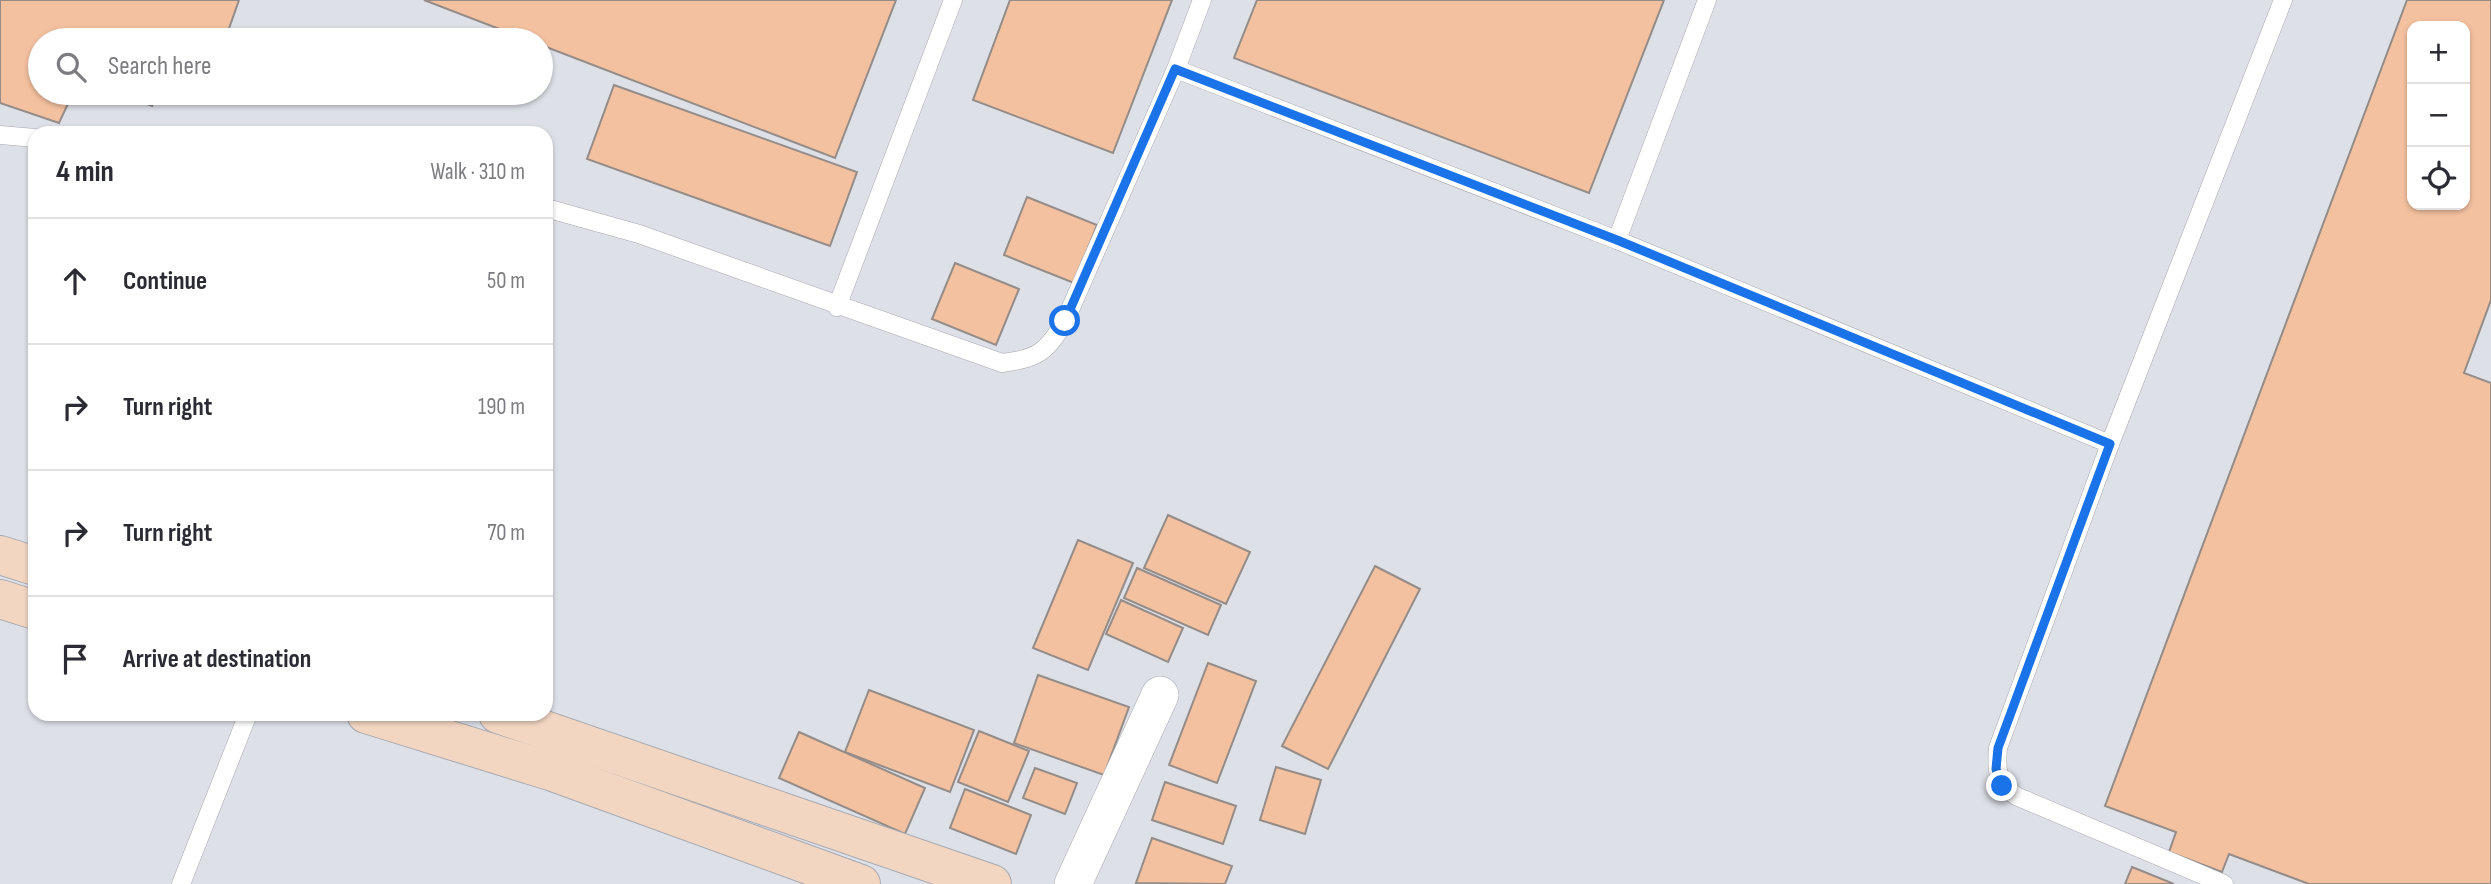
<!DOCTYPE html>
<html lang="en">
<head>
<meta charset="utf-8">
<style>
  body { margin:0; font-family:"Sofia Sans Condensed",sans-serif; background:#f2f2f3; color:#2b2b33 }
  .controls { position:absolute; right:21px; top:21px; display:grid; overflow:hidden; border-radius:14px; box-shadow:0 2px 5px #0004 }
  .controls button { width:63px; height:63px; display:grid; place-items:center; padding:0; border:0; border-bottom:2px solid #e1e1e2; background:#fff; color:#2b2b33; font:35px sans-serif }
  .stop { position:absolute; width:21px; height:21px; margin:-16px; border:5px solid #1a73e8; border-radius:50%; background:#fff }
  .stop.end { background:#1a73e8; border-color:#fff; box-shadow:0 2px 7px #0008 }
  .list { margin:0; padding:0; list-style:none }
  h2 { display:flex; justify-content:space-between; align-items:center; height:91px; margin:0; padding:0 28px; font-size:30px }
  h2 small { font-size:23px; font-weight:400; color:#7c7c81 }
  .list li { display:grid; grid-template-columns:46px 1fr auto; gap:21px; align-items:center; box-sizing:border-box; height:126px; padding:0 28px; border-top:2px solid #e1e1e2 }
  .list b { display:block; font-size:26px; white-space:nowrap }
  .list em { font-size:23px; font-style:normal; color:#7c7c81 }
  .icon { flex:none; width:38px; height:38px; fill:none; stroke:currentColor; stroke-width:2; stroke-linecap:round; stroke-linejoin:round }
  .map { position:relative; flex:none; width:2491px; height:884px; overflow:hidden }
  .search { position:absolute; background:#fff; box-shadow:0 2px 5px #0004; left:28px; top:28px; width:525px; height:77px; display:flex; align-items:center; gap:18px; box-sizing:border-box; padding:0 24px; border-radius:38px; color:#7c7c81; font-size:26px }
  .panel { position:absolute; background:#fff; box-shadow:0 2px 5px #0004; left:28px; top:126px; width:525px; height:595px; border-radius:21px }
  .map>svg:first-child { display:block }
</style>
</head>
<body>
<div class="map">
<svg width="2491" height="884" viewBox="0 0 2491 884">
  <rect width="100%" height="100%" fill="#dee0e8"/>
  <g fill="#f4c1a0" stroke="#948c88" stroke-width="2" fill-rule="evenodd">
    <polygon points="0,0 239,0 225,40 40,40 40,93 73,93 59,123 0,103"/>
    <polygon points="424,0 896,0 835,158 541,45 541,40 528,40"/>
    <polygon points="1010,0 1172,0 1113,153 973,100"/>
    <polygon points="1257,0 1664,0 1589,193 1234,58"/>
    <path d="M2407 0H2491V300L2464 373 2491 383V884H2309L2229 854 2222 872 2169 852 2176 832 2105 806ZM2412 26H2465V205H2412Z"/>
    <polygon points="614,85 857,172 830,246 587,159"/>
    <polygon points="120,93 159,93 152,106"/>
    <polygon points="1027,197 1097,225 1074,283 1004,255"/>
    <polygon points="955,263 1019,289 996,345 932,319"/>
    <polygon points="1168,515 1250,552 1226,604 1144,568"/>
    <polygon points="1078,540 1133,563 1088,670 1033,648"/>
    <polygon points="1375,566 1420,589 1328,769 1282,746"/>
    <polygon points="1137,568 1221,605 1208,635 1124,598"/>
    <polygon points="1121,600 1183,628 1168,662 1106,634"/>
    <polygon points="1208,663 1256,681 1217,783 1169,765"/>
    <polygon points="1038,675 1129,707 1104,775 1014,743"/>
    <polygon points="869,690 974,730 950,792 845,752"/>
    <polygon points="979,731 1029,751 1008,802 958,782"/>
    <polygon points="799,732 925,788 905,834 779,778"/>
    <polygon points="1276,767 1321,780 1305,834 1260,820"/>
    <polygon points="1035,768 1077,783 1065,814 1023,798"/>
    <polygon points="1165,782 1236,806 1223,844 1152,820"/>
    <polygon points="965,789 1031,815 1016,854 950,828"/>
    <polygon points="1152,838 1232,866 1225,884 1136,883"/>
    <polygon points="2132,867 2174,884 2125,884"/>
  </g>
  <g fill="none" stroke-linecap="round" stroke-linejoin="round">
    <g stroke="#a6a8b0" stroke-width="19">
      <g id="lane">
        <polyline points="1176,69 1617,240 2110,444 2283,0"/>
        <polyline points="0,135 35,138"/>
        <path d="M546 208 639 234 1002 363C1037 359 1047 352 1065 321L1176 69 1202 0"/>
        <polyline points="1617,240 1707,0"/>
        <polyline points="837,307 953,0"/>
        <path d="M2110 444 1998 748C1996 771 1997 782 2016 796L2224 884"/>
        <polyline points="181,884 248,714"/>
      </g>
    </g>
    <g stroke="#a6a8b0" stroke-width="38">
      <polyline id="street" points="1073,884 1160,695"/>
    </g>
    <g stroke="#a6a8b0" stroke-width="40">
      <g id="secondary">
        <polyline points="0,555 35,566"/>
        <polyline points="0,599 35,610"/>
        <polyline points="366,714 550,771 861,884"/>
        <polyline points="498,714 992,884"/>
      </g>
    </g>
    <use href="#lane" stroke="#fff" stroke-width="18"/>
    <use href="#street" stroke="#fff" stroke-width="37"/>
    <use href="#secondary" stroke="#f3d6c2" stroke-width="38"/>
  </g>
  <g fill="none" stroke-linecap="round" stroke-linejoin="round">
    <polyline stroke="#1a73e8" stroke-width="9" points="1065,321 1175,69 1617,240 2110,444 1998,748 1996,769 2002,786"/>
  </g>
</svg>
<div class="controls">
<button>+</button>
<button>−</button>
<button><svg class="icon" aria-label="locate" viewBox="0 0 24 24"><circle cx="12" cy="12" r="6"/><path d="M12 2v4M12 18v4M2 12h4M18 12h4"/></svg></button>
</div>
<div class="stop" style="left:1065px;top:321px"></div>
<div class="stop end" style="left:2002px;top:786px"></div>
<div class="search"><svg class="icon" aria-label="search" viewBox="0 0 24 24"><circle cx="10" cy="10" r="6"/><path d="M15 15l6 6"/></svg>Search here</div>
<section class="panel">
<h2>4 min<small>Walk · 310 m</small></h2>
<ul class="list">
<li><svg class="icon" aria-label="ahead" viewBox="0 0 24 24"><path d="M12 20V5M6 11l6-6 6 6"/></svg><div><b>Continue</b></div><em>50 m</em></li>
<li><svg class="icon" aria-label="right" viewBox="0 0 24 24"><path d="M7 20v-9h11M14 6l5 5-5 5"/></svg><div><b>Turn right</b></div><em>190 m</em></li>
<li><svg class="icon" aria-label="right" viewBox="0 0 24 24"><path d="M7 20v-9h11M14 6l5 5-5 5"/></svg><div><b>Turn right</b></div><em>70 m</em></li>
<li><svg class="icon" aria-label="arrive" viewBox="0 0 24 24"><path d="M6 21V4h12l-3 4 3 4H6"/></svg><div><b>Arrive at destination</b></div></li>
</ul>
</section>
</div>
</body>
</html>
